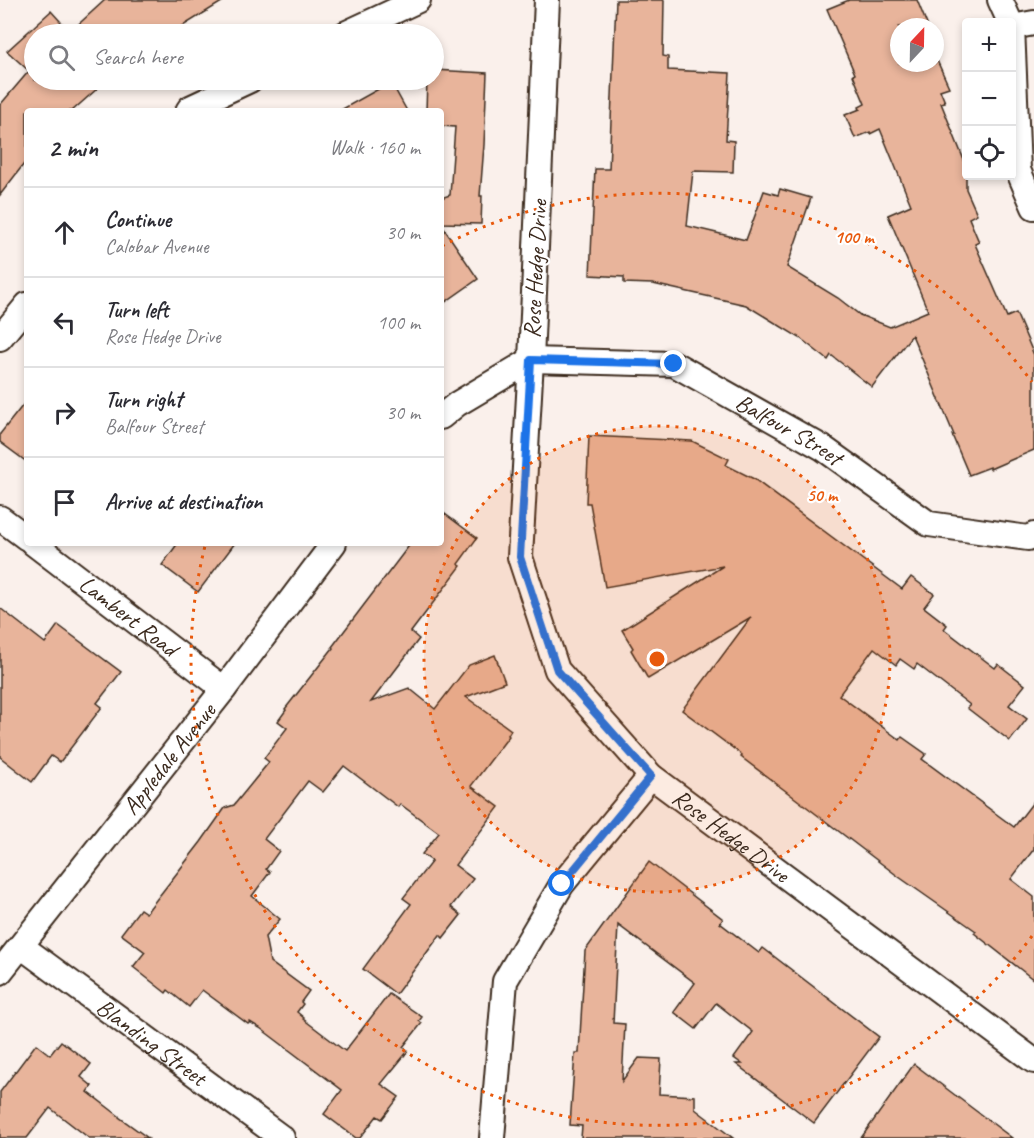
<!DOCTYPE html>
<html lang="en">
<head>
<meta charset="utf-8">
<style>
  body { margin:0; font-family:Caveat,sans-serif; background:#f2f2f3; color:#2b2b33 }
  .controls { position:absolute; right:18px; top:18px; display:grid; overflow:hidden; border-radius:6px; box-shadow:0 3px 9px #0003 }
  .controls button { width:54px; height:54px; display:grid; place-items:center; padding:0; border:0; border-bottom:2px solid #e1e1e2; background:#fff; color:#2b2b33; font:30px sans-serif }
  .compass { position:absolute; left:890px; top:18px; width:54px; height:54px; border-radius:50%; background:#fff; box-shadow:0 3px 9px #0003; rotate:22deg }
  .stop { position:absolute; width:18px; height:18px; margin:-14px; border:4px solid #1a73e8; border-radius:50%; background:#fff }
  .stop.end { background:#1a73e8; border-color:#fff; box-shadow:0 2px 6px #0008 }
  .list { margin:0; padding:0; list-style:none }
  h2 { display:flex; justify-content:space-between; align-items:center; height:78px; margin:0; padding:0 24px; font-size:26px }
  h2 small { font-size:20px; font-weight:400; color:#7c7c81 }
  .list li { display:grid; grid-template-columns:39px 1fr auto; gap:18px; align-items:center; box-sizing:border-box; height:90px; padding:0 24px; border-top:2px solid #e1e1e2 }
  .list b { display:block; font-size:22px; white-space:nowrap }
  .list p { margin:0; font-size:20px; white-space:nowrap; color:#7c7c81 }
  .list em { font-size:20px; font-style:normal; color:#7c7c81 }
  .icon { flex:none; width:33px; height:33px; fill:none; stroke:currentColor; stroke-width:2; stroke-linecap:round; stroke-linejoin:round }
  .map { position:relative; flex:none; width:1034px; height:1138px; overflow:hidden }
  .search { position:absolute; background:#fff; box-shadow:0 3px 9px #0003; left:24px; top:24px; width:420px; height:66px; display:flex; align-items:center; gap:15px; box-sizing:border-box; padding:0 21px; border-radius:33px; color:#7c7c81; font-size:22px }
  .panel { position:absolute; background:#fff; box-shadow:0 3px 9px #0003; left:24px; top:108px; width:420px; height:438px; border-radius:6px }
  .map>svg:first-child { display:block }
</style>
</head>
<body>
<div class="map">
<svg width="1034" height="1138" viewBox="0 0 1034 1138">
  <rect width="100%" height="100%" fill="#faf0eb"/>
  <filter id="ink" filterUnits="userSpaceOnUse"><feTurbulence type="fractalNoise" baseFrequency=".0167" numOctaves="2"/><feDisplacementMap in="SourceGraphic" scale="12" xChannelSelector="R" yChannelSelector="G"/><feConvolveMatrix kernelMatrix="1 2 1 2 8 2 1 2 1" color-interpolation-filters="sRGB"/></filter>
  <g filter="url(#ink)">
    <g fill="#e8b49b" stroke="#3b2a1e" stroke-width="1.5">
      <polygon points="105,0 225,0 170,34 34,34 34,80 107,80 72,111 27,111 27,160 0,195 0,105 29,71 7,51 51,11 70,32"/>
      <polygon points="616,0 664,0 663,56 668,57 668,70 730,73 726,140 734,141 733,172 693,171 687,226 746,240 764,191 778,195 780,189 811,198 787,267 838,298 860,315 890,327 928,311 888,215 911,205 880,129 870,134 870,132 855,138 845,115 860,109 859,107 865,104 853,75 855,74 827,9 849,0 917,0 928,27 899,27 899,63 935,63 935,56 949,87 940,90 945,102 941,103 966,165 966,189 977,214 969,218 979,242 975,244 1007,317 1016,313 1034,355 1034,450 990,469 990,467 969,475 952,435 954,435 912,335 872,387 831,355 828,360 800,338 746,305 653,284 624,283 624,277 590,275 595,169 609,169"/>
      <polygon points="434,70 487,73 484,145 480,196 482,196 481,224 441,223 441,198 450,195 455,127 441,126 441,111 426,111 427,80 434,80"/>
      <polygon points="391,82 407,111 339,111"/>
      <polygon points="441,224 478,279 441,305"/>
      <polygon points="27,400 27,462 0,442 0,434"/>
      <polygon points="589,436 692,441 729,459 726,465 754,479 902,589 911,577 934,594 924,607 947,625 944,629 995,668 998,664 1025,685 1009,705 1027,719 1010,741 967,708 970,705 917,664 914,669 900,659 896,665 874,648 839,695 900,740 902,737 926,754 922,759 1014,827 1034,801 1034,849 1011,879 1034,897 1034,980 974,933 976,931 899,877 741,757 742,755 682,710 751,617 648,679 631,650 633,648 622,630 723,566 605,587 590,503 586,503"/>
      <polygon points="441,511 477,538 458,564 461,566 411,632 419,639 371,702 409,688 435,709 469,665 495,655 505,682 466,697 511,730 508,735 509,736 471,786 499,807 455,865 473,879 451,907 461,915 443,938 440,935 396,994 363,969 411,904 403,898 432,861 422,854 439,833 400,804 398,807 344,766 323,792 308,781 264,839 279,851 266,869 270,872 252,896 280,919 265,937 270,962 309,991 301,1002 303,1004 297,1012 304,1018 303,1019 345,1051 389,994 422,1017 419,1021 422,1023 403,1047 408,1051 381,1084 399,1097 382,1119 377,1116 360,1138 356,1138 324,1114 342,1090 260,1028 250,1022 248,1024 202,990 189,1007 168,990 166,993 133,967 145,952 121,934 140,909 146,913 201,842 225,808 234,805 269,762 264,758 287,728 278,721 286,710 285,709 333,648 332,647 411,543 441,543"/>
      <polygon points="178,543 235,543 198,592 162,565"/>
      <polygon points="0,608 45,643 58,625 121,672 97,703 102,707 60,762 51,756 32,782 0,757"/>
      <polygon points="649,862 723,919 720,923 759,953 763,948 879,1037 814,1123 736,1064 742,1064 734,1058 753,1032 716,1003 696,1029 674,1012 695,983 618,925 613,1023 625,1024 622,1081 639,1058 661,1059 659,1094 695,1096 695,1109 733,1138 581,1138 582,1126 570,1125 575,1053 579,1053 585,951"/>
      <polygon points="61,1041 91,1064 81,1077 92,1086 88,1092 119,1116 119,1117 148,1138 89,1138 50,1108 27,1138 0,1138 0,1092 36,1044 50,1055"/>
      <polygon points="914,1064 972,1108 1012,1138 861,1138"/>
    </g>
    <g fill="none" stroke-linecap="round" stroke-linejoin="round">
      <g stroke="#3b2a1e" stroke-width="28">
        <g id="minor">
          <path id="s1" d="M547 0 531 360 520 557 557 670 651 776 1034 1061"/>
          <polyline points="1000,0 1010,22"/>
          <polyline points="1012,27 1018,170 1034,207"/>
          <polyline points="1012,27 1034,23"/>
          <polyline points="345,34 418,0"/>
          <polyline points="188,111 190,108 250,80"/>
          <polyline points="0,338 27,305"/>
          <path id="s2" d="M441 417 457 404 531 360 674 364 823 448 929 524 1028 538 1034 535"/>
          <polyline points="0,518 27,538"/>
          <path id="s3" d="M33 543 224 689"/>
          <path id="s4" d="M21 946 282 1138"/>
          <path id="s5" d="M0 972 224 689 334 543"/>
          <polyline points="492,1138 505,981 562,884 651,776"/>
        </g>
      </g>
      <use href="#minor" stroke="#fff" stroke-width="24"/>
    </g>
  </g>
  <g fill="none" stroke-linecap="round" stroke-linejoin="round" filter="url(#ink)">
    <polyline stroke="#1a73e8" stroke-width="8" points="562,884 651,776 557,670 520,557 531,360 674,364"/>
  </g>
  <circle cx="657" cy="659" r="233" fill="#e8590c" fill-opacity=".12"/>
  <g fill="none" stroke="#e8590c" stroke-width="3" stroke-dasharray="3 6">
    <circle cx="657" cy="659" r="233"/>
    <path d="M1032 936A466 466 0 0 1 205 546M442 246A466 466 0 0 1 1032 382"/>
  </g>
  <g text-anchor="middle" stroke-width="4.5" stroke-linejoin="round" paint-order="stroke">
    <g font-size="24" fill="#3b2a1e" stroke="#fff">
      <text transform="translate(535 269) rotate(-87)" y="8">Rose Hedge Drive</text>
      <text dy="8" stroke="none"><textPath href="#s2" startOffset="382">Balfour Street</textPath></text>
      <text dy="8" stroke="none"><textPath href="#s3" startOffset="120">Lambert Road</textPath></text>
      <text dy="8" stroke="none"><textPath href="#s5" startOffset="272">Appledale Avenue</textPath></text>
      <text dy="8" stroke="none"><textPath href="#s1" startOffset="918">Rose Hedge Drive</textPath></text>
      <text dy="8" stroke="none"><textPath href="#s4" startOffset="162">Blanding Street</textPath></text>
    </g>
  </g>
  <circle cx="657" cy="659" r="9" fill="#e8590c" stroke="#fff" stroke-width="3"/>
  <g font-size="18" text-anchor="middle" font-weight="bold" fill="#e8590c" stroke="#fff" stroke-width="4.5" stroke-linejoin="round" paint-order="stroke">
    <text x="854" y="243">100 m</text>
    <text x="822" y="501">50 m</text>
  </g>
</svg>
<div class="controls">
<button>+</button>
<button>−</button>
<button><svg class="icon" aria-label="locate" viewBox="0 0 24 24"><circle cx="12" cy="12" r="6"/><path d="M12 2v4M12 18v4M2 12h4M18 12h4"/></svg></button>
</div>
<svg class="compass" viewBox="-18 -18 36 36"><path d="M0-13l5 13h-10z" fill="#e53935"/><path d="M0 13l5-13h-10z" fill="#7c7c81"/></svg>
<div class="stop" style="left:562px;top:884px"></div>
<div class="stop end" style="left:674px;top:364px"></div>
<div class="search"><svg class="icon" aria-label="search" viewBox="0 0 24 24"><circle cx="10" cy="10" r="6"/><path d="M15 15l6 6"/></svg>Search here</div>
<section class="panel">
<h2>2 min<small>Walk · 160 m</small></h2>
<ul class="list">
<li><svg class="icon" aria-label="ahead" viewBox="0 0 24 24"><path d="M12 20V5M6 11l6-6 6 6"/></svg><div><b>Continue</b><p>Calobar Avenue</p></div><em>30 m</em></li>
<li><svg class="icon" aria-label="left" viewBox="0 0 24 24"><path d="M17 20v-9H6M10 6l-5 5 5 5"/></svg><div><b>Turn left</b><p>Rose Hedge Drive</p></div><em>100 m</em></li>
<li><svg class="icon" aria-label="right" viewBox="0 0 24 24"><path d="M7 20v-9h11M14 6l5 5-5 5"/></svg><div><b>Turn right</b><p>Balfour Street</p></div><em>30 m</em></li>
<li><svg class="icon" aria-label="arrive" viewBox="0 0 24 24"><path d="M6 21V4h12l-3 4 3 4H6"/></svg><div><b>Arrive at destination</b></div></li>
</ul>
</section>
</div>
</body>
</html>
